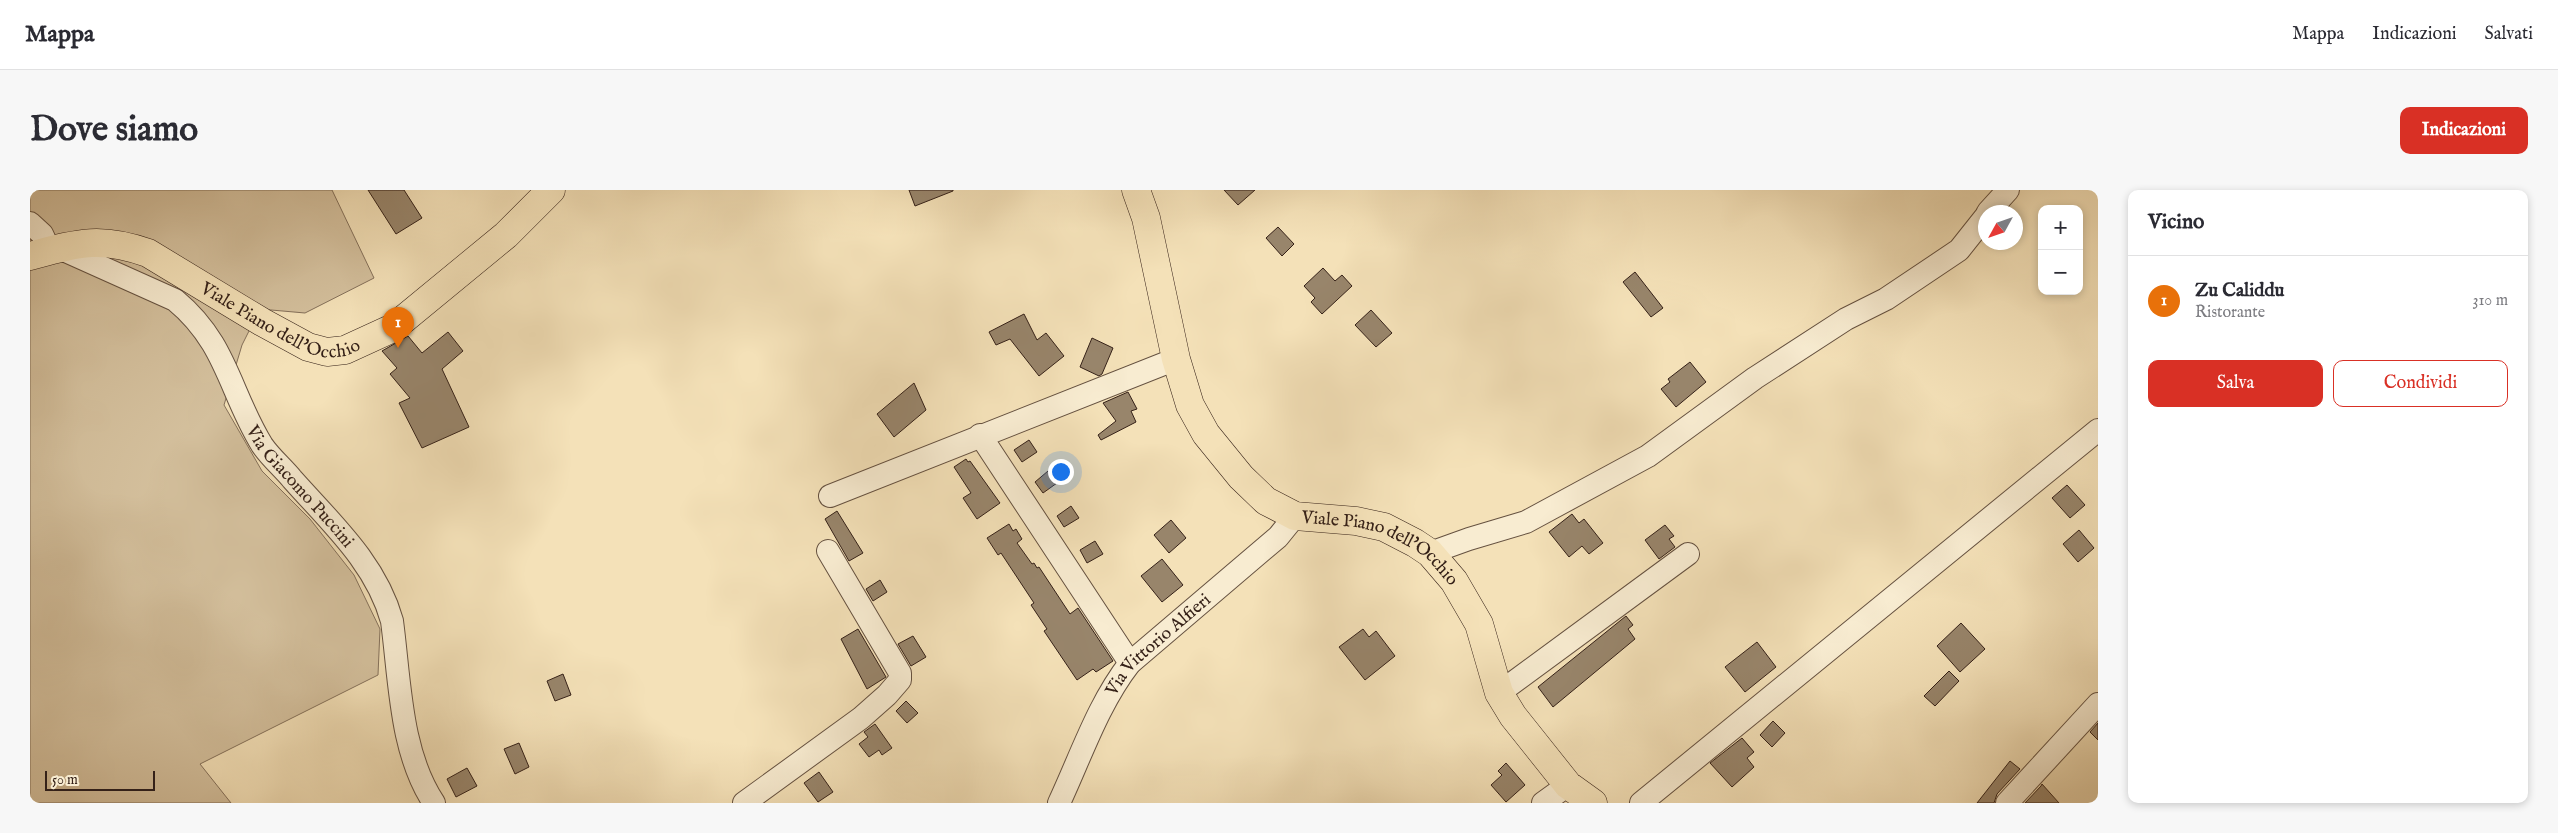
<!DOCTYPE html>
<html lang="it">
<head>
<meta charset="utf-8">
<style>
  body { margin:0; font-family:"IM FELL English",serif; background:#f7f7f7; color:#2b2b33 }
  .controls { position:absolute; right:15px; top:15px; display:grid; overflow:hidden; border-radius:10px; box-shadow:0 2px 8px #0003 }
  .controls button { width:45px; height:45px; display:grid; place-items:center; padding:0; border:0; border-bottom:1px solid #e1e1e2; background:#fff; color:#2b2b33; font:25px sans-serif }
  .compass { position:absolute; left:1948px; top:15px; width:45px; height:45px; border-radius:50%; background:#fff; box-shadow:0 2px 8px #0003; rotate:230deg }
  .scale { position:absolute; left:15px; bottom:12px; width:110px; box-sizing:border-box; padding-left:5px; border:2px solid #352118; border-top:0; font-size:14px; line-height:18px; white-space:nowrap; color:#352118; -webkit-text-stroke:4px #f8ecd1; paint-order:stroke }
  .you { position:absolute; left:1030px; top:281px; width:18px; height:18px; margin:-12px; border:4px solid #fff; border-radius:50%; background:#1a73e8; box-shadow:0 0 0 8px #1a73e833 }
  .badge { display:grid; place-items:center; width:32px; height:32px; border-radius:50%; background:#d93025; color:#fff; font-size:16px; font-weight:700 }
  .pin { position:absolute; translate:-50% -41px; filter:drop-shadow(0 1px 2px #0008) }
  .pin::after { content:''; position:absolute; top:26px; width:18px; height:15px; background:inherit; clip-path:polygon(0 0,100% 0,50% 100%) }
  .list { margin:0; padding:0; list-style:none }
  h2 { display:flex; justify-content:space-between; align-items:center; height:65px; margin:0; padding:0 20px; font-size:21px }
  h2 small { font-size:16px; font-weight:400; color:#7c7c81 }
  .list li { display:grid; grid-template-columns:32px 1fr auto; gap:15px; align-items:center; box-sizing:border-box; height:90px; padding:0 20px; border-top:1px solid #e1e1e2 }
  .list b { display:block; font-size:19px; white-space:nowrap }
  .list p { margin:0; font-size:16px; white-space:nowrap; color:#7c7c81 }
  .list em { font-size:16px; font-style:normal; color:#7c7c81 }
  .actions { display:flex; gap:10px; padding:15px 20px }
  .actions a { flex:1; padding:11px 0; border:1px solid #d93025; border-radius:10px; text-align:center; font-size:18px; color:#d93025 }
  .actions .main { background:#d93025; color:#fff }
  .map { position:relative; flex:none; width:2068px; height:613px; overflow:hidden; border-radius:10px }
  header { display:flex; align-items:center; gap:30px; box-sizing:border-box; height:70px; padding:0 25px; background:#fff; border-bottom:1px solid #e1e1e2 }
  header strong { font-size:24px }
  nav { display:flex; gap:28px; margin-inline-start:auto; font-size:18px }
  .intro { display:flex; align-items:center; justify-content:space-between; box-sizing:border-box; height:120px; padding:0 30px }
  h1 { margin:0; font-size:35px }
  .button { padding:12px 22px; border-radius:10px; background:#d93025; color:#fff; font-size:18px; font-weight:700 }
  main { display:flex; gap:30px; padding:0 30px }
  aside { flex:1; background:#fff; border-radius:10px; box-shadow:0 2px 8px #0003 }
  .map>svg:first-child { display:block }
</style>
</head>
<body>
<header>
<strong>Mappa</strong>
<nav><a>Mappa</a><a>Indicazioni</a><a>Salvati</a></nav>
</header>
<div class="intro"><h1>Dove siamo</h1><a class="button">Indicazioni</a></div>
<main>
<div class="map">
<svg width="2068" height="613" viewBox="0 0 2068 613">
  <rect width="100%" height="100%" fill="#f4e1b8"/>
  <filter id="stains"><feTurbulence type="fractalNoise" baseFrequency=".004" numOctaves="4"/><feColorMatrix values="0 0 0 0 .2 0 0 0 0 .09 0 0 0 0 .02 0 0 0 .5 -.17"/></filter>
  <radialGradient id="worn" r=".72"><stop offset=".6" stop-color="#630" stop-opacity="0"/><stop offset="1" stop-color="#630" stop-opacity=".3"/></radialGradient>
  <polygon fill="#d4c09d" stroke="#84705a" points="0,0 302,0 344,88 275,123 230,119 212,155 194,215 232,281 280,329 324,385 350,439 348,485 170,574 201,613 0,613"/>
  <g fill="#98856b" stroke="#352118">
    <polygon points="338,0 374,0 392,28 366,44"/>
    <polygon points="879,0 923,0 923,1 885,16"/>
    <polygon points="1194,0 1225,0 1208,15"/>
    <polygon points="1248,37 1264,54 1252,66 1236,48"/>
    <polygon points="1293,78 1305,91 1312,85 1322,96 1292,124 1281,112 1285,108 1274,96"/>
    <polygon points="1605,82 1633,118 1621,127 1593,92"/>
    <polygon points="1341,120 1362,143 1346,157 1325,135"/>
    <polygon points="994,124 1007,150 1016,143 1034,166 1009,186 980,149 966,155 959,142"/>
    <polygon points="418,142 433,161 412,179 439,237 392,258 369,213 380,208 360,184 367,178 352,161 378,146 392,163"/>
    <polygon points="1062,148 1083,158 1072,184 1069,186 1050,177"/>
    <polygon points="1660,172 1676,192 1646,217 1631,199 1640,192 1638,189"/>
    <polygon points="884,193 896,220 864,247 847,224"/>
    <polygon points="1098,202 1107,219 1101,221 1106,232 1071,250 1068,245 1086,231 1073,213"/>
    <polygon points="999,250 1007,262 992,272 984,260"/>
    <polygon points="936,269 938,272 940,271 970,313 947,329 933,308 941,303 924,277"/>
    <polygon points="1018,281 1027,293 1013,303 1005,292"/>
    <polygon points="2037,295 2055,315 2040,328 2022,308"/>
    <polygon points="1041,316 1049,328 1034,337 1027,326"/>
    <polygon points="807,321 833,363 819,371 795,329"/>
    <polygon points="1542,324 1549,333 1554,329 1573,353 1559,364 1552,356 1539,367 1519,342"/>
    <polygon points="1141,330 1156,348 1139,363 1124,345"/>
    <polygon points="979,334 983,341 986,339 992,349 987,353 1002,374 1004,373 1007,378 1009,377 1040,424 1048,418 1083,471 1066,482 1063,479 1047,490 1014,441 1017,439 1001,415 1004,413 971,363 968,365 957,348"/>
    <polygon points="1635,335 1644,346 1639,349 1645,357 1629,369 1615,350"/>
    <polygon points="2049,340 2064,358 2048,372 2033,354"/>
    <polygon points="1065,351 1073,364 1057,373 1050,360"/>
    <polygon points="1132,369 1153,395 1132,412 1111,386"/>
    <polygon points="850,390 857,402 843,411 836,399"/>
    <polygon points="1596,426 1603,435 1598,439 1605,449 1523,517 1508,497"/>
    <polygon points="1931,433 1955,459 1930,482 1907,456"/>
    <polygon points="828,439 856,487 837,499 811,449"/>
    <polygon points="1333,439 1339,447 1346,441 1365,466 1335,490 1309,457"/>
    <polygon points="883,446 896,467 881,476 868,454"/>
    <polygon points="1727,452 1746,477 1715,502 1695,477"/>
    <polygon points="1919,481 1929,491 1905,516 1894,506"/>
    <polygon points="533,484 541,505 525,511 517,491"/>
    <polygon points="876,511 888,523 877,533 866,521"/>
    <polygon points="1743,531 1755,543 1742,557 1730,545"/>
    <polygon points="2068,533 2068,550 2060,542"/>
    <polygon points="845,534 862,558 852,565 849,560 839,567 829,554 838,547 834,542"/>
    <polygon points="1712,548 1724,562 1717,568 1724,577 1702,597 1680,573"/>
    <polygon points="489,553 499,577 485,584 474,559"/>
    <polygon points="1980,571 1990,579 1967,604 1964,613 1947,613"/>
    <polygon points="1476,573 1495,595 1476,612 1461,595 1472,585 1468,581"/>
    <polygon points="437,578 447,596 426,607 417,589"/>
    <polygon points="789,582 803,602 788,612 774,593"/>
    <polygon points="2012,594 2029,613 1995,613 2011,596"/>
  </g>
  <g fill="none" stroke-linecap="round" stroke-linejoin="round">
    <g stroke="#655140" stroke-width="24">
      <g id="minor">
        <polyline points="1958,22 1978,0"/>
        <polyline points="0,33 12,44 20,61"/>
        <path id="s1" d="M29 58 145 110C197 153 199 201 232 255 240 267 253 278 262 289 301 333 346 373 362 431 370 491 370 562 404 613"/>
        <polyline points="950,245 1100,473"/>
        <polyline points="800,306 1146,169"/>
        <polyline points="1400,363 1439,349 1496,332 1618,266 1725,188 1816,129 1856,109 1929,60 1956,26"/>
        <polyline points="1469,503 1658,364"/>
        <polyline points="714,613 831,528 857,505 870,490 870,483 798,361"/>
        <path id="s2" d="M1029 613C1051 566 1068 514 1100 473L1248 347 1265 326"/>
        <polyline points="1513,613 1538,595"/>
        <polyline points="1611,613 2068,240"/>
        <polyline points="1977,613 2068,514"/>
      </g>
    </g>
    <g stroke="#352118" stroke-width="29">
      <g id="major">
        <path id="s3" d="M1106 0 1116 28 1146 169 1160 215 1176 244 1211 287 1236 311 1265 326 1326 331 1354 337 1385 353 1400 363 1424 391 1449 434 1469 503 1483 526 1538 595 1563 613"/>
        <path id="s4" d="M0 66C48 53 70 46 118 63L232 132 278 157 297 162 315 160 363 138 476 45 521 0"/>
      </g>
    </g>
    <use href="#minor" stroke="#f8ecd1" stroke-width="22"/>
    <use href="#major" stroke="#f4e1b8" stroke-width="28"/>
  </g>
  <g text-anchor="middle" stroke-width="4.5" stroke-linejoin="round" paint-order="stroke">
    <g font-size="18" fill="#352118" stroke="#f8ecd1">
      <text dy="6" stroke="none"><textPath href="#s4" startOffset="272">Viale Piano dell'Occhio</textPath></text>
      <text dy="6" stroke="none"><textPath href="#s1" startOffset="354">Via Giacomo Puccini</textPath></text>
      <text dy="6" stroke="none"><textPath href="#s3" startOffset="472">Viale Piano dell'Occhio</textPath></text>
      <text dy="6" stroke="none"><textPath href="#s2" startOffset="190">Via Vittorio Alfieri</textPath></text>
    </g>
  </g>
  <rect width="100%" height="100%" filter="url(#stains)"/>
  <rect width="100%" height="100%" fill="url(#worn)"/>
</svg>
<div class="controls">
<button>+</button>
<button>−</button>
</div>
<svg class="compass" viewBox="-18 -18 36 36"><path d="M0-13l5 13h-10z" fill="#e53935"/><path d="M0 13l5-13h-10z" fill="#7c7c81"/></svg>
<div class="scale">50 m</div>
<div class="you"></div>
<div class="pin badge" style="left:368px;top:158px;background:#e8710a">1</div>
</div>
<aside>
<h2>Vicino<small></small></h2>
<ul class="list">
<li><span class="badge" style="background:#e8710a">1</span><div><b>Zu Caliddu</b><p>Ristorante</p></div><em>310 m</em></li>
</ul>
<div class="actions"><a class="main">Salva</a><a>Condividi</a></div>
</aside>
</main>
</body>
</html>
